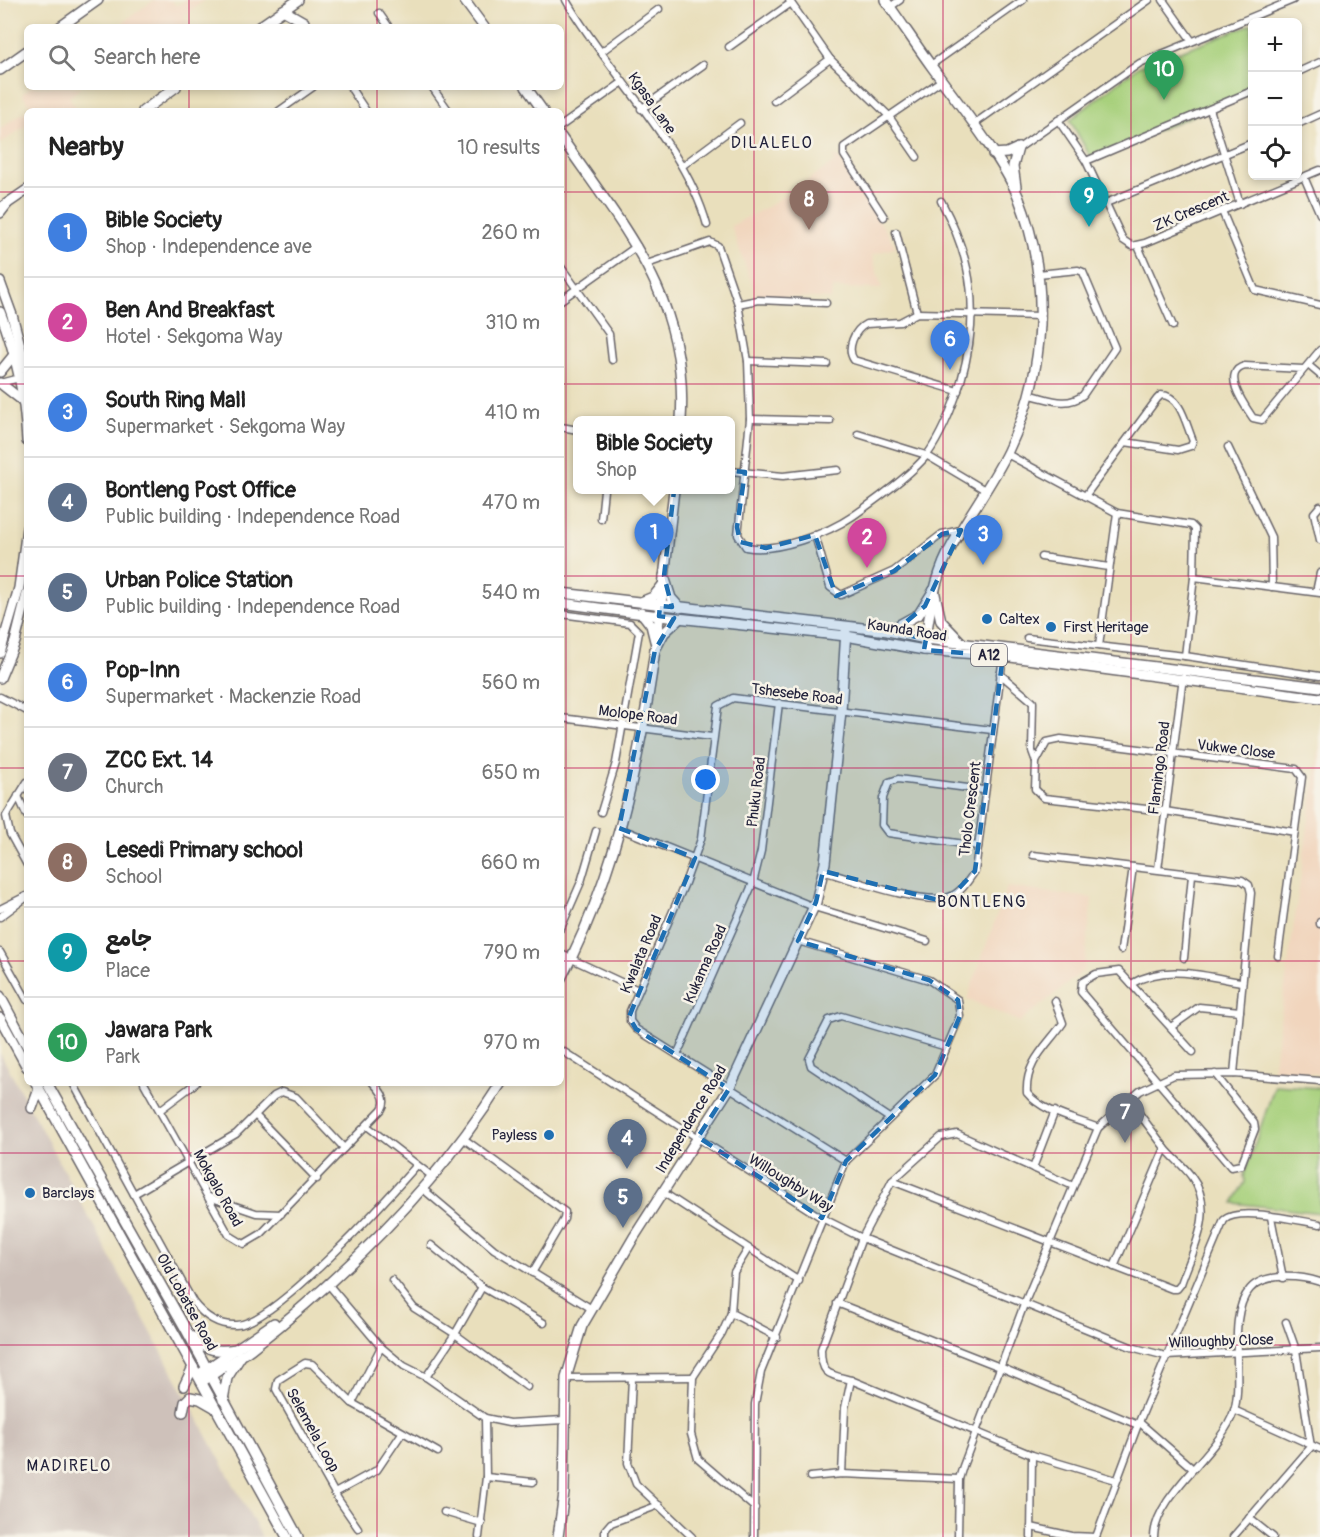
<!DOCTYPE html>
<html lang="en">
<head>
<meta charset="utf-8">
<style>
  body { margin:0; font-family:Pangolin,"Playpen Sans Arabic",sans-serif; background:#f2f2f2; color:#222 }
  .controls { position:absolute; right:18px; top:18px; display:grid; overflow:hidden; border-radius:9px; box-shadow:0 3px 9px #0003 }
  .controls button { width:54px; height:54px; display:grid; place-items:center; padding:0; border:0; border-bottom:2px solid #e0e0e0; background:#fff; color:#222; font:30px sans-serif }
  .you { position:absolute; left:706px; top:780px; width:21px; height:21px; margin:-15px; border:4px solid #fff; border-radius:50%; background:#1a73e8; box-shadow:0 0 0 9px #1a73e833 }
  .badge { display:grid; place-items:center; width:39px; height:39px; border-radius:50%; background:#1f6fb2; color:#fff; font-size:20px; font-weight:700 }
  .pin { position:absolute; translate:-50% -50px; filter:drop-shadow(0 2px 3px #0008) }
  .pin::after { content:''; position:absolute; top:32px; width:21px; height:18px; background:inherit; clip-path:polygon(0 0,100% 0,50% 100%) }
  .popup { position:absolute; left:573px; top:416px; width:162px; height:78px; box-sizing:border-box; display:grid; place-content:center; border-radius:9px; background:#fff; filter:drop-shadow(0 2px 4px #0005); font-size:20px; white-space:nowrap; color:#767676 }
  .popup b { font-size:22px; color:#222 }
  .popup::after { content:''; position:absolute; left:50%; top:100%; margin-left:-12px; border:12px solid transparent; border-top-color:#fff }
  .list { margin:0; padding:0; list-style:none }
  h2 { display:flex; justify-content:space-between; align-items:center; height:78px; margin:0; padding:0 24px; font-size:26px }
  h2 small { font-size:20px; font-weight:400; color:#767676 }
  .list li { display:grid; grid-template-columns:39px 1fr auto; gap:18px; align-items:center; box-sizing:border-box; height:90px; padding:0 24px; border-top:2px solid #e0e0e0 }
  .list b { display:block; font-size:22px; white-space:nowrap }
  .list p { margin:0; font-size:20px; white-space:nowrap; color:#767676 }
  .list em { font-size:20px; font-style:normal; color:#767676 }
  .icon { flex:none; width:33px; height:33px; fill:none; stroke:currentColor; stroke-width:2; stroke-linecap:round; stroke-linejoin:round }
  .map { position:relative; flex:none; width:1320px; height:1537px; overflow:hidden }
  .search { position:absolute; background:#fff; box-shadow:0 3px 9px #0003; left:24px; top:24px; width:540px; height:66px; display:flex; align-items:center; gap:15px; box-sizing:border-box; padding:0 21px; border-radius:9px; color:#767676; font-size:22px }
  .panel { position:absolute; background:#fff; box-shadow:0 3px 9px #0003; left:24px; top:108px; width:540px; height:978px; border-radius:9px }
  .map>svg:first-child { display:block }
</style>
</head>
<body>
<div class="map">
<svg width="1320" height="1537" viewBox="0 0 1320 1537">
  <rect width="100%" height="100%" fill="#f7f3e8"/>
  <filter id="ink" filterUnits="userSpaceOnUse"><feTurbulence type="fractalNoise" baseFrequency=".0167" numOctaves="2"/><feDisplacementMap in="SourceGraphic" scale="12" xChannelSelector="R" yChannelSelector="G"/><feConvolveMatrix kernelMatrix="1 2 1 2 8 2 1 2 1" color-interpolation-filters="sRGB"/></filter>
  <filter id="wash" filterUnits="userSpaceOnUse"><feTurbulence type="fractalNoise" baseFrequency=".008" numOctaves="4" result="noise"/><feDisplacementMap in="SourceGraphic" scale="24" xChannelSelector="R" yChannelSelector="G"/><feGaussianBlur stdDeviation="1.35" result="paint"/><feColorMatrix in="noise" values="0 0 0 0 0 0 0 0 0 0 0 0 0 0 0 0 0 1.4 0 .05"/><feComposite in="paint" operator="in"/></filter>
  <g filter="url(#wash)">
    <rect width="100%" height="100%" fill="#e9dfbc"/>
    <g fill="#f1d5bd">
      <polygon points="154,0 171,0 176,6 185,0 205,0 183,16 190,27 127,27 123,22"/>
      <polygon points="31,87 82,87 69,97 78,111 27,111 27,125 0,144 0,129 31,107 22,94"/>
      <polygon points="833,156 840,159 896,247 872,255 882,289 832,288 831,299 756,295 731,226 767,207 835,162"/>
      <polygon points="1320,742 1320,1074 1273,1070"/>
      <polygon points="1007,887 1092,898 1084,970 1020,1022 967,999"/>
    </g>
    <polygon fill="#cec1ba" points="0,1053 262,1537 0,1537"/>
    <g fill="#a7d07b" stroke="#64795b" stroke-width="1.5">
      <polygon points="1252,24 1252,91 1091,158 1070,120 1138,67"/>
      <polygon points="1275,1085 1320,1088 1320,1213 1233,1203 1245,1182 1244,1175"/>
    </g>
  </g>
  <g filter="url(#ink)">
    <g fill="none" stroke-linecap="round" stroke-linejoin="round">
      <g stroke="#686468" stroke-width="9">
        <g id="street">
          <path d="M566 0C608 73 685 145 707 225"/>
          <polyline points="789,0 830,59 888,115 917,157"/>
          <polyline points="1163,0 1192,41"/>
          <polyline points="890,7 900,0"/>
          <polyline points="379,13 389,27"/>
          <polyline points="729,47 791,3"/>
          <polyline points="601,52 659,9"/>
          <polyline points="931,65 1023,0"/>
          <polyline points="1298,72 1320,62"/>
          <polyline points="350,87 366,111"/>
          <polyline points="432,87 449,111"/>
          <polyline points="774,101 830,59"/>
          <polyline points="641,109 703,65"/>
          <polyline points="1210,109 1240,204"/>
          <polyline points="279,111 313,87"/>
          <polyline points="1058,120 1086,161 1123,240 1132,246 1145,243 1320,170"/>
          <polyline points="974,124 1149,0"/>
          <polyline points="1298,124 1320,114"/>
          <polyline points="561,126 623,82"/>
          <polyline points="1016,150 1140,63 1293,0"/>
          <polyline points="1086,161 1252,91"/>
          <polyline points="682,166 740,123"/>
          <polyline points="1304,177 1320,214"/>
          <polyline points="1106,203 1252,143"/>
          <polyline points="1222,211 1255,290 1320,305"/>
          <polyline points="884,217 844,155 844,147 942,80"/>
          <polyline points="896,232 917,313"/>
          <polyline points="1138,246 1173,326"/>
          <path d="M647 264 710 242 718 246 720 252 738 304 748 361 750 419 738 535 746 547C777 553 828 533 853 516 873 502 913 473 927 455 942 434 953 406 961 381 980 314 974 262 941 201"/>
          <polyline points="561,267 609,334 612,360"/>
          <polyline points="561,300 637,246"/>
          <polyline points="738,304 758,300 826,303"/>
          <polyline points="748,361 827,364"/>
          <polyline points="1308,365 1320,375"/>
          <path d="M1303 369 1245 366C1220 372 1245 406 1253 418L1262 420 1320 350"/>
          <polyline points="0,383 27,376"/>
          <path d="M958 391 854 360C846 349 854 330 866 324L900 322 917 313 1041 316"/>
          <path d="M1031 395C1049 399 1067 408 1083 395L1115 348 1083 272 1078 270 1038 274"/>
          <polyline points="750,419 830,421"/>
          <polyline points="561,427 578,430"/>
          <polyline points="858,434 926,455 985,490"/>
          <polyline points="1228,447 1271,537 1272,587"/>
          <polyline points="1007,454 1117,513 1191,525 1195,529 1194,577 1185,656 1027,638"/>
          <polyline points="730,471 783,476 838,470"/>
          <path d="M1085 496 1157 399 1161 395C1181 395 1186 425 1193 441L1191 446 1178 450 1125 442"/>
          <polyline points="1320,506 1314,513 1320,540"/>
          <polyline points="601,519 604,490"/>
          <polyline points="815,535 830,587 841,595 894,571 942,534 961,530"/>
          <polyline points="1041,557 1109,567"/>
          <polyline points="1194,577 1320,593"/>
          <polyline points="1316,592 1320,573"/>
          <polyline points="561,614 630,623 639,632 616,763 601,812"/>
          <polyline points="1099,646 1117,513"/>
          <polyline points="1185,656 1320,676"/>
          <polyline points="1000,674 1033,702 1032,751 1036,762"/>
          <polyline points="0,697 27,711"/>
          <polyline points="561,718 712,737"/>
          <polyline points="27,782 6,816 10,834 27,865"/>
          <polyline points="18,796 27,816"/>
          <polyline points="619,828 814,907 927,941"/>
          <polyline points="978,846 888,833 882,825 883,798 889,782 898,779 983,790"/>
          <polyline points="1033,855 1242,880 1249,885 1251,893 1234,1074"/>
          <polyline points="1158,869 1183,677"/>
          <path d="M823 871C850 879 925 906 949 897 961 893 968 881 975 871L1003 656"/>
          <polyline points="0,909 26,896"/>
          <polyline points="0,917 27,897"/>
          <polyline points="1320,922 1320,924"/>
          <polyline points="561,928 581,882 596,831"/>
          <polyline points="1121,950 1133,867"/>
          <polyline points="0,952 27,1000"/>
          <polyline points="561,954 638,990"/>
          <polyline points="1278,956 1302,777 1296,769 1061,739 1047,742 1036,762 1035,789 1044,798 1165,811 1295,832"/>
          <polyline points="1184,958 1192,875"/>
          <path d="M1131 984C1166 963 1203 976 1241 982"/>
          <path d="M1055 1001 1063 1023C1047 1046 1025 1062 1027 1093 1042 1112 1076 1119 1098 1128"/>
          <polyline points="1171,1027 1199,1007 1240,1011"/>
          <polyline points="561,1050 822,1218 862,1238 1131,1347 1166,1356 1320,1348"/>
          <polyline points="1193,1052 1119,971 1096,974 1082,982 1081,992 1231,1167 1241,1165 1255,1129 1254,1123 1215,1074"/>
          <polyline points="677,1055 753,883 761,851 779,703"/>
          <path d="M73 1083 193 1302C204 1316 217 1326 236 1325 274 1325 389 1197 417 1165"/>
          <path d="M144 1083 229 1235 244 1244 261 1234 382 1109C388 1099 380 1090 373 1083"/>
          <polyline points="160,1110 196,1083"/>
          <polyline points="255,1115 317,1179"/>
          <polyline points="889,1118 811,1066 809,1059 829,1020 841,1016 947,1047"/>
          <polyline points="367,1126 433,1177"/>
          <polyline points="464,1139 565,1212 564,1219 532,1273"/>
          <polyline points="846,1161 636,1029 630,1021 630,1011 685,883 701,839 718,706 733,698 992,730"/>
          <polyline points="1033,1168 1055,1111"/>
          <path d="M892 1181 1172 1289H1177L1181 1284C1193 1249 1217 1210 1191 1176 1184 1166 1173 1158 1165 1148"/>
          <path d="M1073 1186 957 1134 941 1137 892 1181 862 1238 821 1349C821 1375 828 1374 851 1380L1032 1455 1116 1480"/>
          <polyline points="423,1189 494,1249 592,1309"/>
          <polyline points="664,1193 799,1281"/>
          <polyline points="134,1194 236,1134 274,1096 282,1092 296,1097 344,1148"/>
          <polyline points="209,1197 256,1213 281,1214"/>
          <polyline points="1271,1217 1283,1278"/>
          <polyline points="431,1245 482,1287 544,1323"/>
          <polyline points="748,1249 734,1272 731,1313 722,1333 693,1377 691,1434 698,1459 755,1508"/>
          <polyline points="1114,1267 1165,1148 1129,1100"/>
          <polyline points="392,1280 414,1308 455,1334 527,1387"/>
          <polyline points="328,1284 381,1347 404,1366 426,1377 485,1418 509,1423 564,1420"/>
          <polyline points="837,1303 1000,1367 1138,1425"/>
          <polyline points="731,1313 777,1337"/>
          <polyline points="426,1377 455,1334 482,1287"/>
          <polyline points="566,1378 693,1377"/>
          <polyline points="632,1378 628,1463 636,1484 692,1537"/>
          <polyline points="352,1403 381,1347"/>
          <polyline points="1234,1410 1320,1449"/>
          <polyline points="1139,1422 1193,1469"/>
          <polyline points="842,1474 845,1408 851,1380"/>
          <polyline points="486,1477 533,1482"/>
          <polyline points="810,1477 842,1474 959,1479"/>
          <polyline points="335,1493 377,1470 402,1433"/>
          <polyline points="444,1512 482,1523"/>
          <polyline points="1249,1518 1273,1537"/>
          <path d="M1031 1527 1072 1536 1096 1537 1139 1422 1224 1220C1239 1206 1299 1221 1320 1224"/>
          <polyline points="358,1528 338,1499 276,1389 278,1380 305,1363 312,1364 352,1403 438,1452"/>
          <polyline points="479,1537 486,1477 485,1418"/>
          <polyline points="605,1537 605,1530 611,1523 659,1505"/>
          <polyline points="754,1537 755,1404 761,1372 846,1161 935,1075 960,1016 958,1000 929,980 798,941"/>
          <polyline points="958,1537 959,1479 963,1466 1025,1302 1098,1128 1140,1091 1174,1075 1234,1074 1320,1081"/>
          <polyline points="1031,1537 1032,1455"/>
          <path d="M1154 1537C1155 1494 1221 1452 1234 1411 1244 1378 1226 1316 1250 1289 1265 1272 1301 1276 1320 1282"/>
          <polyline points="1233,1537 1311,1447 1296,1350 1286,1322"/>
        </g>
      </g>
      <g stroke="#686468" stroke-width="12">
        <g id="secondary">
          <polyline points="464,0 484,27"/>
          <path d="M885 0C901 22 916 45 932 67 958 103 1001 156 1018 196 1051 280 1047 370 1008 451 991 486 966 518 948 553 933 583 929 617 924 650"/>
          <polyline points="283,10 304,22"/>
          <polyline points="60,27 98,0"/>
          <polyline points="259,27 298,0"/>
          <polyline points="0,70 27,51"/>
          <polyline points="526,87 543,111"/>
          <polyline points="143,111 176,87"/>
          <path d="M561 137C625 230 689 300 681 420"/>
          <polyline points="993,154 1007,153 1018,148"/>
          <polyline points="1016,187 1013,166 1018,148"/>
          <polyline points="2,207 27,190"/>
          <path d="M561 978C641 829 655 655 674 490"/>
          <polyline points="198,1375 274,1323"/>
          <path d="M202 1382C218 1370 235 1361 251 1349 347 1274 436 1186 501 1083"/>
          <polyline points="558,1537 564,1493 566,1378 582,1326 634,1237 729,1089 816,902 825,863 841,711 846,630"/>
        </g>
      </g>
      <g stroke="#686468" stroke-width="12">
        <g id="primary">
          <polyline points="0,213 7,204"/>
          <polyline points="0,282 12,315 27,372"/>
          <path d="M0 312C16 352 25 398 27 441"/>
          <polyline points="0,372 13,356"/>
          <polyline points="0,383 23,401"/>
          <polyline points="664,576 671,598 680,608"/>
          <polyline points="934,590 941,621 961,642"/>
          <polyline points="561,593 888,631 926,639 1320,687"/>
          <polyline points="641,602 653,597 662,586"/>
          <polyline points="561,603 659,616 846,636 924,650 1003,656 1320,698"/>
          <polyline points="641,612 651,625 655,641"/>
          <polyline points="888,631 919,614 934,590"/>
          <polyline points="655,650 664,633 679,619"/>
          <polyline points="0,653 19,588 27,528"/>
          <polyline points="0,678 15,642 27,594"/>
          <polyline points="0,996 27,1046"/>
          <polyline points="0,1018 27,1067"/>
          <polyline points="36,1083 287,1537"/>
          <polyline points="47,1083 184,1326 298,1537"/>
          <polyline points="32,1108 39,1089"/>
          <path d="M193 1337C206 1351 217 1352 236 1349"/>
          <polyline points="184,1386 193,1367"/>
          <polyline points="223,1400 227,1378 241,1356"/>
          <polyline points="183,1412 185,1402 190,1397 200,1399 214,1407"/>
        </g>
      </g>
      <use href="#street" stroke="#fff" stroke-width="6"/>
      <use href="#secondary" stroke="#fff" stroke-width="9"/>
      <use href="#primary" stroke="#fff" stroke-width="9"/>
    </g>
  </g>
  <path fill="#1f6fb2" fill-opacity="0.2" stroke="#1f6fb2" stroke-width="4.5" stroke-dasharray="12 8" stroke-linejoin="round" d="M677 465 745 472 737 527 740 542 766 548 815 535 836 596 894 571 942 534 961 530 925 606 894 632 926 639 924 650 1003 656 975 871 951 897 938 900 823 871 816 902 798 941 929 980 958 1000 960 1016 935 1075 846 1161 822 1218 698 1137 729 1089 636 1029 629 1017 695 858 619 828 655 650 674 618 659 616 660 606 672 607 664 576Z"/>
  <path fill="none" stroke="#c2185b" stroke-width="1.5" stroke-opacity="0.55" d="M189 0V27M377 0V27M566 0V1537M754 0V1537M943 0V1537M1131 0V1537M189 87V111M377 87V111M0 192H27M561 192H1320M0 384H27M561 384H1320M0 576H27M561 576H1320M0 768H27M561 768H1320M0 961H27M561 961H1320M189 1083V1537M377 1083V1537M0 1153H1320M0 1345H1320"/>
  <g fill="#1f6fb2" stroke="#f7f3e8" stroke-width="2">
    <circle cx="987" cy="619" r="6"/>
    <circle cx="1051" cy="627" r="6"/>
    <circle cx="549" cy="1135" r="6"/>
    <circle cx="30" cy="1193" r="6"/>
  </g>
  <g text-anchor="middle" stroke-width="5" stroke-linejoin="round" paint-order="stroke">
    <rect fill="#f7f3e8" stroke="#62616f" stroke-width="1.5" x="971" y="644" width="36" height="22" rx="4.5"/>
    <g font-size="14" font-weight="bold" fill="#22223b">
      <text x="989" y="660">A12</text>
    </g>
    <g font-size="15" fill="#22223b" stroke="#f7f3e8">
      <text transform="translate(652 103) rotate(55)" y="5">Kgasa Lane</text>
      <text transform="translate(1191 211) rotate(-23)" y="5">ZK Crescent</text>
      <text transform="translate(907 630) rotate(9)" y="5">Kaunda Road</text>
      <text transform="translate(797 694) rotate(7)" y="5">Tshesebe Road</text>
      <text transform="translate(638 715) rotate(7)" y="5">Molope Road</text>
      <text transform="translate(1236 749) rotate(7)" y="5">Vukwe Close</text>
      <text transform="translate(1159 768) rotate(-83)" y="5">Flamingo Road</text>
      <text transform="translate(756 792) rotate(-83)" y="5">Phuku Road</text>
      <text transform="translate(970 809) rotate(-83)" y="5">Tholo Crescent</text>
      <text transform="translate(641 954) rotate(-67)" y="5">Kwalata Road</text>
      <text transform="translate(705 964) rotate(-66)" y="5">Kukama Road</text>
      <text transform="translate(691 1119) rotate(-59)" y="5">Independence Road</text>
      <text transform="translate(791 1183) rotate(32)" y="5">Willoughby Way</text>
      <text transform="translate(218 1188) rotate(61)" y="5">Mokgalo Road</text>
      <text transform="translate(187 1302) rotate(61)" y="5">Old Lobatse Road</text>
      <text transform="translate(1221 1341) rotate(-2)" y="5">Willoughby Close</text>
      <text transform="translate(313 1430) rotate(61)" y="5">Selemela Loop</text>
    </g>
    <g font-size="15" fill="#22223b" stroke="#f7f3e8" text-anchor="start">
      <text x="999" y="624">Caltex</text>
      <text x="1063" y="632">First Heritage</text>
      <text x="537" y="1140" text-anchor="end">Payless</text>
      <text x="42" y="1198">Barclays</text>
    </g>
    <g font-size="16" letter-spacing="1.5" fill="#22223b" stroke="#f7f3e8">
      <text x="772" y="148">DILALELO</text>
      <text x="982" y="907">BONTLENG</text>
      <text x="69" y="1471">MADIRELO</text>
    </g>
  </g>
</svg>
<div class="controls">
<button>+</button>
<button>−</button>
<button><svg class="icon" aria-label="locate" viewBox="0 0 24 24"><circle cx="12" cy="12" r="6"/><path d="M12 2v4M12 18v4M2 12h4M18 12h4"/></svg></button>
</div>
<div class="you"></div>
<div class="pin badge" style="left:654px;top:563px;background:#3f7fe0">1</div>
<div class="popup"><b>Bible Society</b>Shop</div>
<div class="pin badge" style="left:867px;top:568px;background:#d1479c">2</div>
<div class="pin badge" style="left:983px;top:565px;background:#3f7fe0">3</div>
<div class="pin badge" style="left:627px;top:1169px;background:#5c6f8a">4</div>
<div class="pin badge" style="left:623px;top:1228px;background:#5c6f8a">5</div>
<div class="pin badge" style="left:950px;top:370px;background:#3f7fe0">6</div>
<div class="pin badge" style="left:1125px;top:1143px;background:#6b7280">7</div>
<div class="pin badge" style="left:809px;top:230px;background:#8d6e63">8</div>
<div class="pin badge" style="left:1089px;top:227px;background:#0f9aa8">9</div>
<div class="pin badge" style="left:1164px;top:100px;background:#2e9e5b">10</div>
<div class="search"><svg class="icon" aria-label="search" viewBox="0 0 24 24"><circle cx="10" cy="10" r="6"/><path d="M15 15l6 6"/></svg>Search here</div>
<section class="panel">
<h2>Nearby<small>10 results</small></h2>
<ul class="list">
<li><span class="badge" style="background:#3f7fe0">1</span><div><b>Bible Society</b><p>Shop · Independence ave</p></div><em>260 m</em></li>
<li><span class="badge" style="background:#d1479c">2</span><div><b>Ben And Breakfast</b><p>Hotel · Sekgoma Way</p></div><em>310 m</em></li>
<li><span class="badge" style="background:#3f7fe0">3</span><div><b>South Ring Mall</b><p>Supermarket · Sekgoma Way</p></div><em>410 m</em></li>
<li><span class="badge" style="background:#5c6f8a">4</span><div><b>Bontleng Post Office</b><p>Public building · Independence Road</p></div><em>470 m</em></li>
<li><span class="badge" style="background:#5c6f8a">5</span><div><b>Urban Police Station</b><p>Public building · Independence Road</p></div><em>540 m</em></li>
<li><span class="badge" style="background:#3f7fe0">6</span><div><b>Pop-Inn</b><p>Supermarket · Mackenzie Road</p></div><em>560 m</em></li>
<li><span class="badge" style="background:#6b7280">7</span><div><b>ZCC Ext. 14</b><p>Church</p></div><em>650 m</em></li>
<li><span class="badge" style="background:#8d6e63">8</span><div><b>Lesedi Primary school</b><p>School</p></div><em>660 m</em></li>
<li><span class="badge" style="background:#0f9aa8">9</span><div><b>جامع</b><p>Place</p></div><em>790 m</em></li>
<li><span class="badge" style="background:#2e9e5b">10</span><div><b>Jawara Park</b><p>Park</p></div><em>970 m</em></li>
</ul>
</section>
</div>
</body>
</html>
